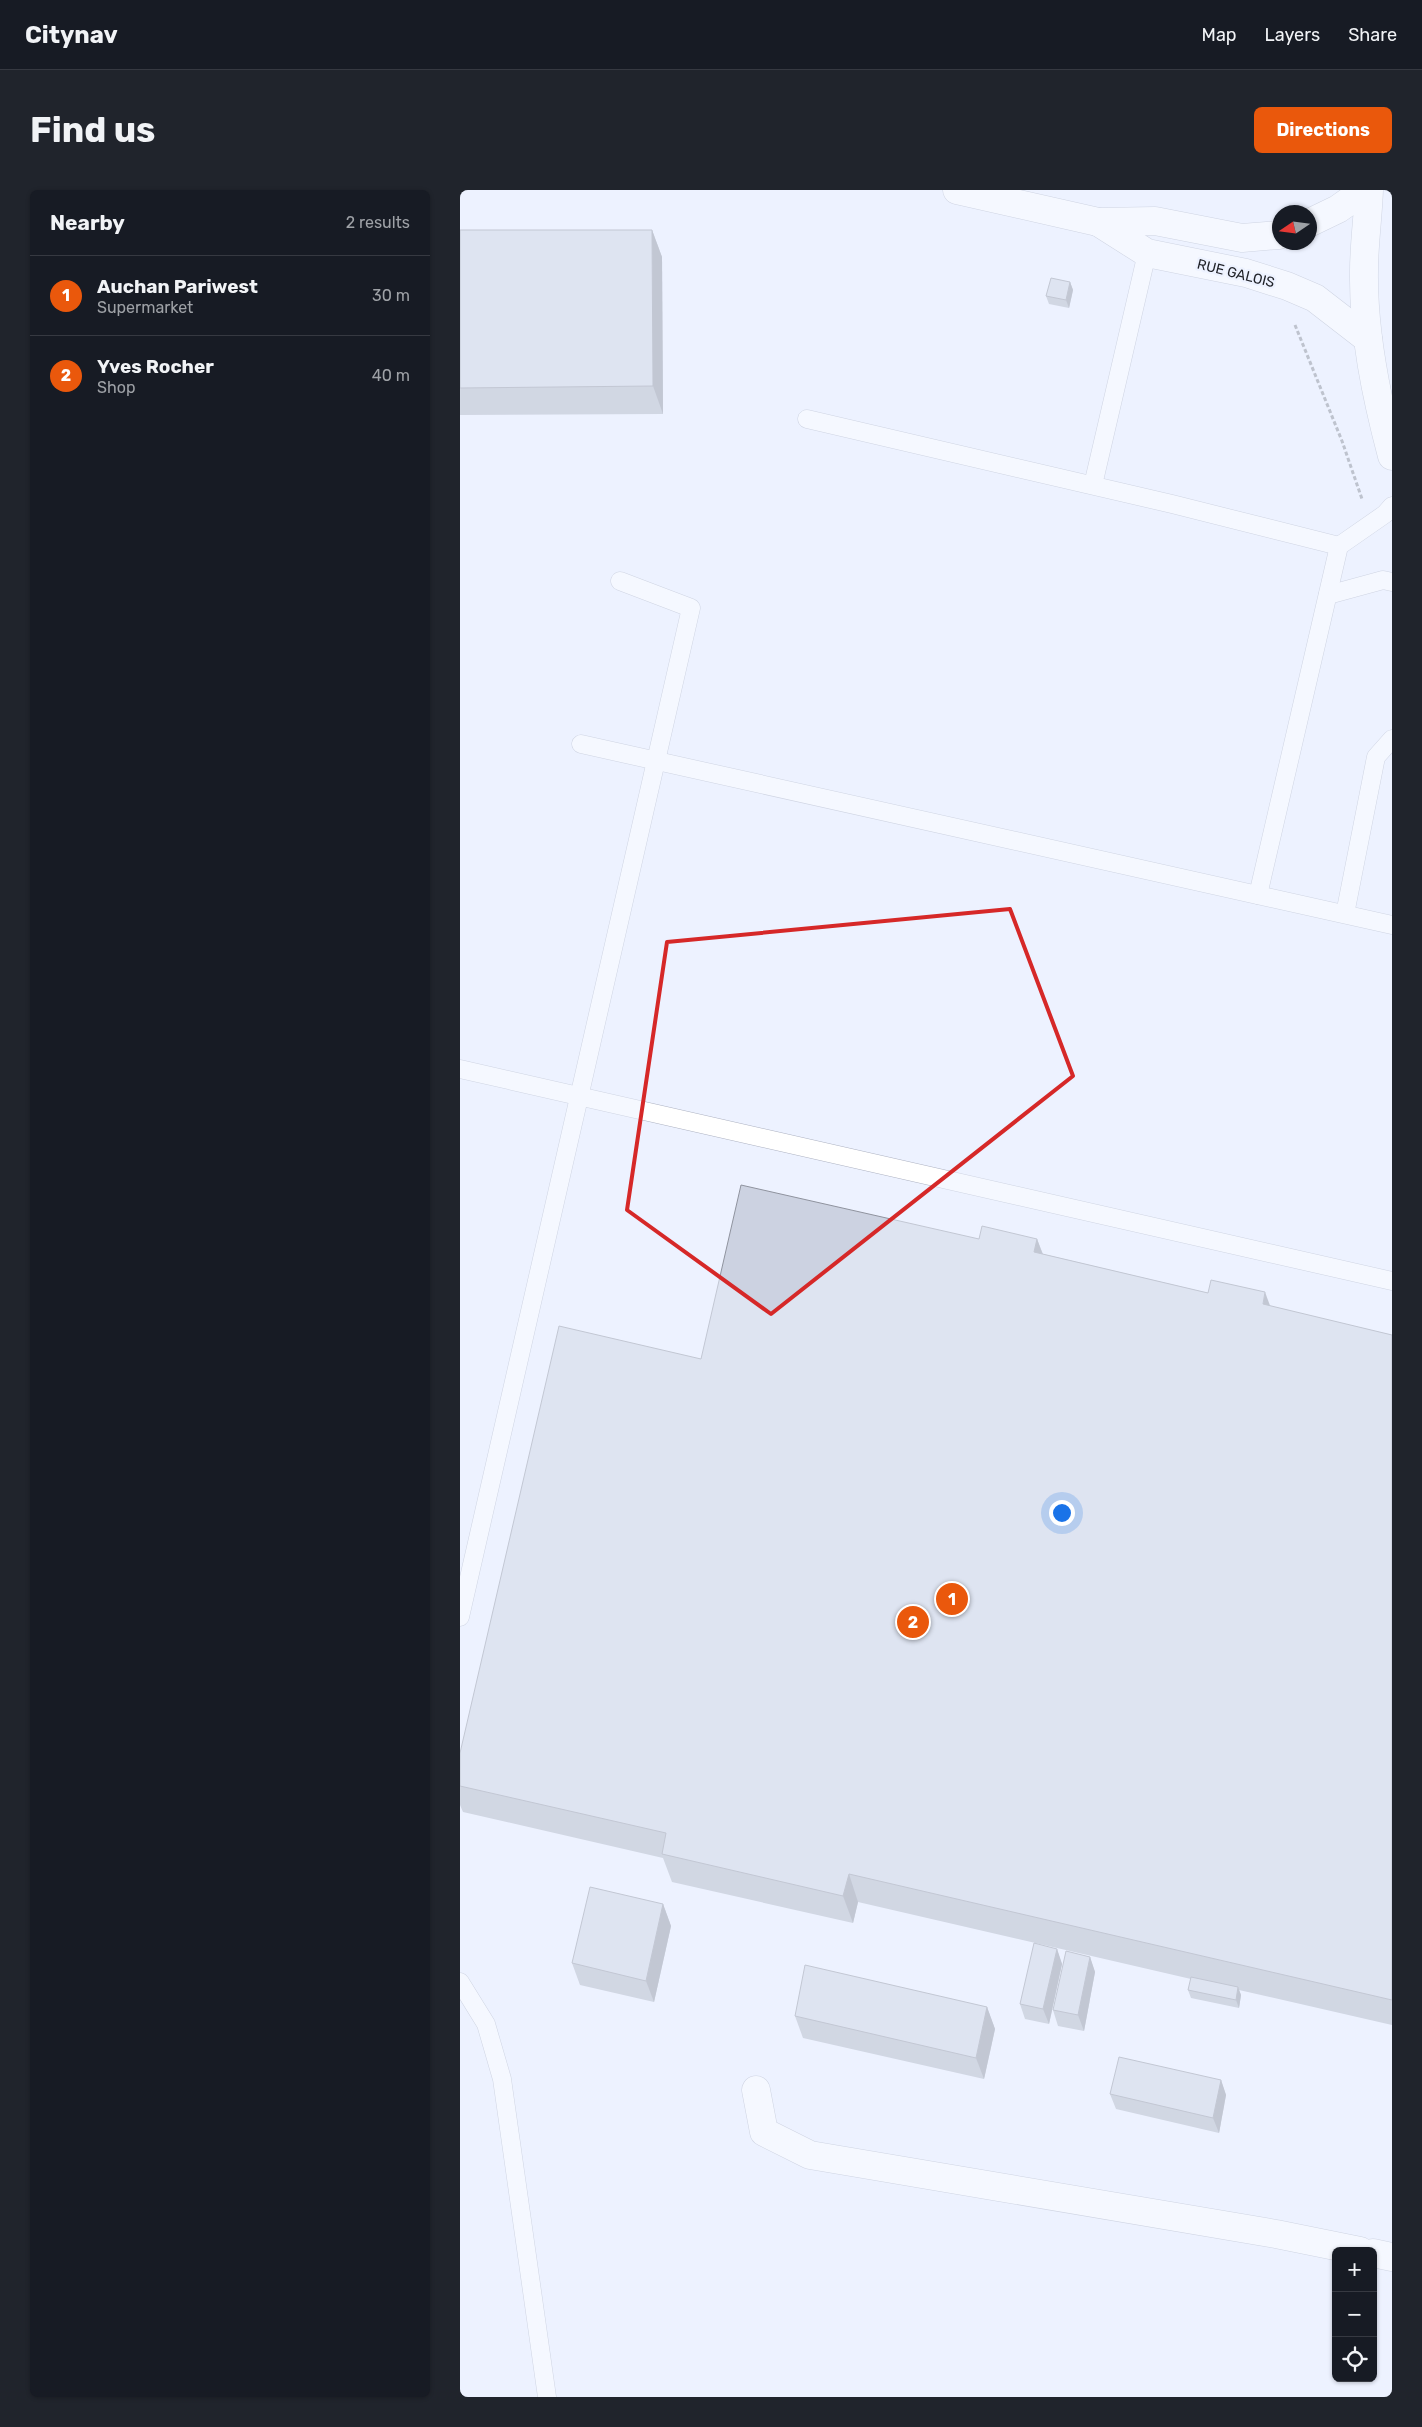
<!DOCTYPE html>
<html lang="en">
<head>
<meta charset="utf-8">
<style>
  body { margin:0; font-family:Rubik,sans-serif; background:#20242c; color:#f1f3f6 }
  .controls { position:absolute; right:15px; bottom:15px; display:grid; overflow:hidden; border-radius:8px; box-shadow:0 1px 4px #0004 }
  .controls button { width:45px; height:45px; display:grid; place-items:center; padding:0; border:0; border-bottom:1px solid #363941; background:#171b24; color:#f1f3f6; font:25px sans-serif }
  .compass { position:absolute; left:812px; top:15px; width:45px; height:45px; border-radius:50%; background:#171b24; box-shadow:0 1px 4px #0004; rotate:257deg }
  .you { position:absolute; left:601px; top:1322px; width:18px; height:18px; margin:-12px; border:4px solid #fff; border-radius:50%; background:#1a73e8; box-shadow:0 0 0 8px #1a73e833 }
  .badge { display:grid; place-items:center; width:32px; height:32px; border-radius:50%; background:#ea580c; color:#fff; font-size:16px; font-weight:700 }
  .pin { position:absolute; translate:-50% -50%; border:2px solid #fff; box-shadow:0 1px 5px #0006 }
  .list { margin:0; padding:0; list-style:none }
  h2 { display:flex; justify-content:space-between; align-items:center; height:65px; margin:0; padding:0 20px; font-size:21px }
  h2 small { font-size:16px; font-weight:400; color:#9ea1a6 }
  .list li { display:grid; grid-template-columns:32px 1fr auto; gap:15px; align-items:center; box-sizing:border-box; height:80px; padding:0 20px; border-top:1px solid #363941 }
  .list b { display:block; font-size:19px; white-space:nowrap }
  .list p { margin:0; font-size:16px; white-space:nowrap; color:#9ea1a6 }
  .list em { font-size:16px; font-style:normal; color:#9ea1a6 }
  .icon { flex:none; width:28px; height:28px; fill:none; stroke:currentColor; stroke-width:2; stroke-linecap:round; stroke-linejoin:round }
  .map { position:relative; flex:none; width:932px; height:2207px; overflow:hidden; border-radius:8px }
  header { display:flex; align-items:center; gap:30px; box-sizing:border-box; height:70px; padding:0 25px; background:#171b24; border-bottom:1px solid #363941 }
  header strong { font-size:24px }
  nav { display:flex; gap:28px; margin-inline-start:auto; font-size:18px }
  .intro { display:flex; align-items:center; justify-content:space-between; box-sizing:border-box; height:120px; padding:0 30px }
  h1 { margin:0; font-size:35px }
  .button { padding:12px 22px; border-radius:8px; background:#ea580c; color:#fff; font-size:18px; font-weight:700 }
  main { display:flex; gap:30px; padding:0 30px }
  aside { flex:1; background:#171b24; border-radius:8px; box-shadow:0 1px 4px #0004 }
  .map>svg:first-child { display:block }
</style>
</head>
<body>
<header>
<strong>Citynav</strong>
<nav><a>Map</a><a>Layers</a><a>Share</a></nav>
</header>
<div class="intro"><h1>Find us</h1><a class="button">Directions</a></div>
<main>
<aside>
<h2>Nearby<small>2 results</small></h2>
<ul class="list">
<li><span class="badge">1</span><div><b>Auchan Pariwest</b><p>Supermarket</p></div><em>30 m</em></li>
<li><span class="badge">2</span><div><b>Yves Rocher</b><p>Shop</p></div><em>40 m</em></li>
</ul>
</aside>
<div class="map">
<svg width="932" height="2207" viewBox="0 0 932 2207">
  <rect width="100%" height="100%" fill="#edf2ff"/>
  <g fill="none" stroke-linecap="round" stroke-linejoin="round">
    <g stroke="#acb1c1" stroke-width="19">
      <g id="service">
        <polyline points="347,229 712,314 879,356"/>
        <polyline points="633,295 687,63"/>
        <polyline points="868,405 923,390 932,392"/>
        <polyline points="121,554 932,735"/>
        <polyline points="798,705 879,356 925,324 932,316"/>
        <polyline points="885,724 916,567 932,549"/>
        <polyline points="0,879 932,1091"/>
        <polyline points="0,1427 231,418 160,391"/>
        <polyline points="0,1792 26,1834 42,1889 87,2207"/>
      </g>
    </g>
    <g stroke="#acb1c1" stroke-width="29">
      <g id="minor">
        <polyline points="497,0 638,32 695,31 782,48 819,45"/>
        <path d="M909 0C908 27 904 54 904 81 903 143 916 206 932 266"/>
        <polyline points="638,32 687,63 786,83 827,96 855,108 908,149"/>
        <polyline points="849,33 878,19 905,0"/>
        <polyline points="296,1900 304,1942 350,1965 816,2044 900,2061"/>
        <polyline points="913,2063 932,2067"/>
      </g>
    </g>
    <polyline stroke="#858992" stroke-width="3" stroke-dasharray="4 2.5" stroke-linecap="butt" points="835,135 882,251 902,309"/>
    <use href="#service" stroke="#fff" stroke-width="18"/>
    <use href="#minor" stroke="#fff" stroke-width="28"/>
  </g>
  <g fill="#afb5c2">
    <polygon points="0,40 192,40 202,67 203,224 0,225"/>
    <polygon points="610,92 613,100 609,118 589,114 586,106"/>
    <polygon points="519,1049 577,1049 583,1064 748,1103 810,1116 932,1145 932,1835 779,1800 781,1805 779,1818 731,1808 728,1800 731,1789 398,1712 393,1733 212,1692 203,1668 3,1622 0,1615 0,1563 241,1169"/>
    <polygon points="203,1714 211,1736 194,1812 120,1795 112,1773"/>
    <polygon points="597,1759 602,1774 589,1834 565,1829 560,1814"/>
    <polygon points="630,1767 635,1782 624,1841 598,1836 593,1820"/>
    <polygon points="527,1817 535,1839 524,1889 343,1848 335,1826"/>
    <polygon points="761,1890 766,1905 759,1943 656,1919 650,1904"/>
  </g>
  <g fill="#8f939e">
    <polygon points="192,40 202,67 203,224 193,196"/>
    <polygon points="610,92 613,100 609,118 606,110"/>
    <polygon points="577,1049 587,1076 574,1062"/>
    <polygon points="805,1102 815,1129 803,1114"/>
    <polygon points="389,1684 398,1712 393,1733 383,1706"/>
    <polygon points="203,1714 211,1736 194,1812 186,1791"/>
    <polygon points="597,1759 602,1774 589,1834 583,1819"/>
    <polygon points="630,1767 635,1782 624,1841 618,1825"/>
    <polygon points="778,1797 781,1805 779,1818 776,1810"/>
    <polygon points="527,1817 535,1839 524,1889 516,1868"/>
    <polygon points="761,1890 766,1905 759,1943 753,1928"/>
  </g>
  <g fill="#ccd2e1" stroke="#8f939e">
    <polygon points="0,40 192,40 193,196 0,198"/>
    <polygon points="591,88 610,92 606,110 586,106"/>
    <polygon points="281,995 519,1049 522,1036 577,1049 574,1062 748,1103 751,1090 805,1102 803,1114 932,1145 932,1810 389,1684 383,1706 202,1664 206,1643 0,1596 0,1563 99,1136 241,1169"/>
    <polygon points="130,1697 203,1714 186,1791 112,1773"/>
    <polygon points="574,1753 597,1759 583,1819 560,1814"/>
    <polygon points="606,1761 630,1767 618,1825 593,1820"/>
    <polygon points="345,1775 527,1817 516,1868 335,1826"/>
    <polygon points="731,1787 778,1797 776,1810 728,1800"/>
    <polygon points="659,1867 761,1890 753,1928 650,1904"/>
  </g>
  <path d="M0 0H932V2207H0ZM550 719 613 886 311 1124 167 1020 207 752Z" fill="#edf2ff" fill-opacity=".55" fill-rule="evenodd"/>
  <path fill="none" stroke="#d62828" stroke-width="4" stroke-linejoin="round" d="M550 719 613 886 311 1124 167 1020 207 752Z"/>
  <g text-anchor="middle" stroke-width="4.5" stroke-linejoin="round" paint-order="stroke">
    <g font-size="14" fill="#1f2127" stroke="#edf2ff">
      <text transform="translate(776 83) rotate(14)" y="5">RUE GALOIS</text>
    </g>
  </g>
</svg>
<div class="controls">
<button>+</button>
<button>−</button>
<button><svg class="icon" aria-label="locate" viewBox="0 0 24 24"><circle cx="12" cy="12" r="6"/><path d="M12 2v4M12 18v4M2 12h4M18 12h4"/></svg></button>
</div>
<svg class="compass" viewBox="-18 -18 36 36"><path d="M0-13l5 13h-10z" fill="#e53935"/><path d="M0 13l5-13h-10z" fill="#9ea1a6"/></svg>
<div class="you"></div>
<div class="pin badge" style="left:492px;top:1409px">1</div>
<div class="pin badge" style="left:453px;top:1432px">2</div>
</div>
</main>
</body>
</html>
